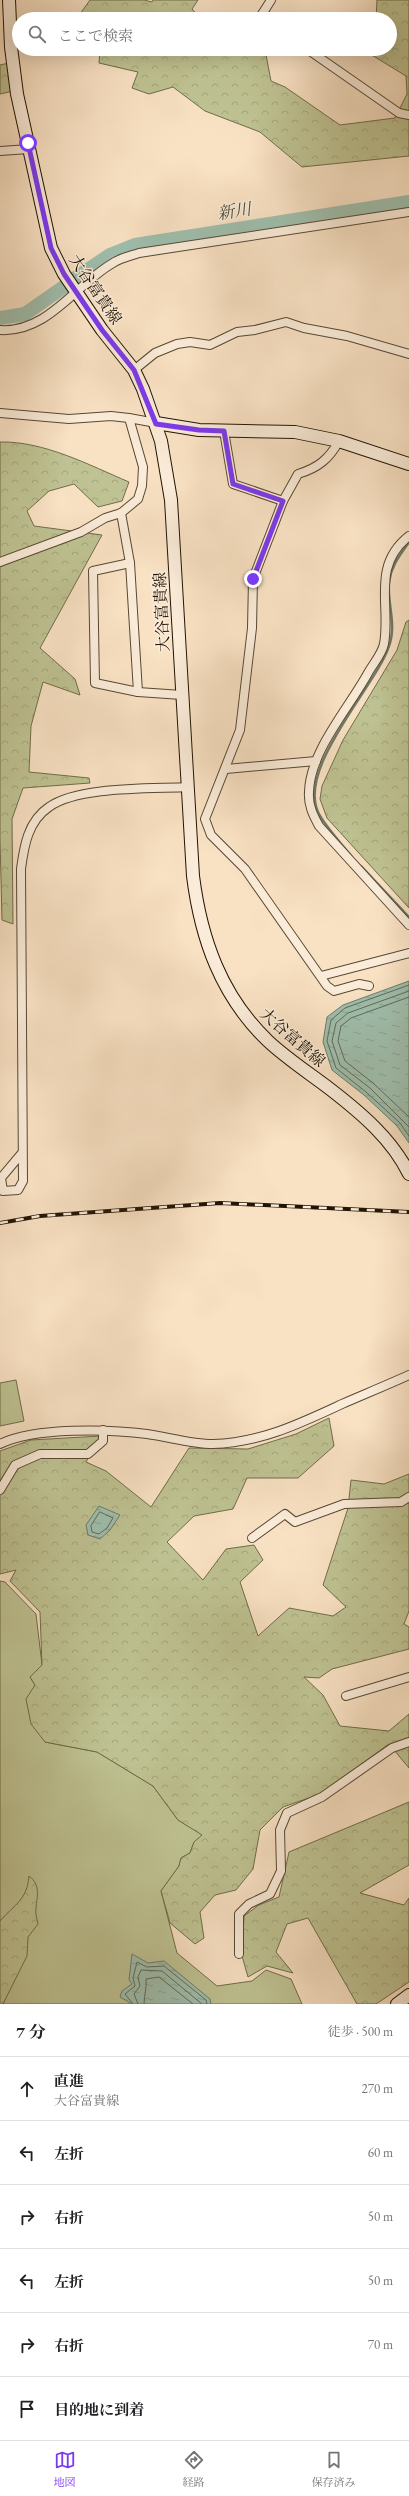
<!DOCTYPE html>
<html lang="ja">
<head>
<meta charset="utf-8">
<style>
  body { margin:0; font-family:"EB Garamond","Noto Serif JP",serif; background:#f6f6f6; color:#202124 }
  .stop { position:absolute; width:12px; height:12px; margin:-9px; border:3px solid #7c3aed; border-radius:50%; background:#fff }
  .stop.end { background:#7c3aed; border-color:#fff; box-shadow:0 1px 4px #0008 }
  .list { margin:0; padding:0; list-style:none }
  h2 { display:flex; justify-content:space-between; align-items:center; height:52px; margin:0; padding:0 16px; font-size:17px }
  h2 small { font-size:13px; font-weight:400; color:#757577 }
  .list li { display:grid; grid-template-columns:26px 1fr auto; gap:12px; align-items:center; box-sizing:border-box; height:64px; padding:0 16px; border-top:1px solid #e0e0e0 }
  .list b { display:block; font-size:15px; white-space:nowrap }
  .list p { margin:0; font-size:13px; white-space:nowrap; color:#757577 }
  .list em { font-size:13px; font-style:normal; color:#757577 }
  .icon { flex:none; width:22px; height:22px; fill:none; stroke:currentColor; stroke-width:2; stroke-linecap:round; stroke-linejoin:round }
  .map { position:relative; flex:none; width:409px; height:2004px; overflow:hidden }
  .search { position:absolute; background:#fff; box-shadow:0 4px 16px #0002; left:12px; right:12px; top:12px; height:44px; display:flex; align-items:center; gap:10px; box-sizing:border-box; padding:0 14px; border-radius:22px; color:#757577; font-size:15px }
  .sheet { height:436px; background:#fff }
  nav { display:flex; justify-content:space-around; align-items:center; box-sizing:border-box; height:56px; border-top:1px solid #e0e0e0; background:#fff; font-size:11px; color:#757577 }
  nav a { display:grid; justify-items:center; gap:2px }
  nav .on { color:#7c3aed }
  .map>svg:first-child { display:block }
</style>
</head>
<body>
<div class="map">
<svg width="409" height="2004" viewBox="0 0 409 2004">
  <defs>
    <pattern id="forest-crowns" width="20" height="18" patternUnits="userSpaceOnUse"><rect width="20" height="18" fill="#bfc393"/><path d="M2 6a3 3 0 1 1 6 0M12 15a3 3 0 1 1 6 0" fill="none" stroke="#a4a77d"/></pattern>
    <pattern id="water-ripples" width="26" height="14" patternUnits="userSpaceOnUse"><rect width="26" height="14" fill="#9fbfae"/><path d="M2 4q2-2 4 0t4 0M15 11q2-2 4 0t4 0" fill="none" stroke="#89a394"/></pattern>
  </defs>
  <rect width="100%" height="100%" fill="#f9e2c4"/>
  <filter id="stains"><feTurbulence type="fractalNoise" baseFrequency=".005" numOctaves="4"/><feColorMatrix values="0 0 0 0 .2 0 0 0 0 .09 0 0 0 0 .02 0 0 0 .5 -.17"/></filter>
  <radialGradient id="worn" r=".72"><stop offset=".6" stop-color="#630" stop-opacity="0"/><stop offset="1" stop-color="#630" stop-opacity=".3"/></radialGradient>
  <g fill="#bfc393" stroke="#706c4b">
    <polygon points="16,1380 24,1421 0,1426 0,1383"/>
    <polygon points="0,1581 5,1582 36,1614 42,1665 30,1677 35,1685 45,1742 97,1752 153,1786 178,1820 203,1835 194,1842 190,1853 181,1858 179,1866 161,1891 177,1953 217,1986 252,1981 266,1970 291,1979 302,2004 0,2004"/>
  </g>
  <g fill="url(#forest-crowns)" stroke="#706c4b">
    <polygon points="90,0 144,0 152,2 153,0 198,0 192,9 201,19 80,19 80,14"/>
    <polygon points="377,0 409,0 409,156 302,167 260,132 205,111 173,87 149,94 132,88 138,72 99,63 100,49 229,49 266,55 271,81 285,87 340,125 395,118 407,94 406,76 362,49 390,49 390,19 376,19"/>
    <polygon points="9,63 13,91 0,94 0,65"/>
    <path d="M0 442C44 441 89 465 129 482L122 501 98 507 74 484 49 491 27 511 34 526 102 535 40 648 75 679 80 695 43 682 31 726 29 772 89 778 90 783 23 788 12 819 13 924 2 920 0 839Z"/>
    <polygon points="409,620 409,908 327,818 320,799 322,786 343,740 397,650 406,622"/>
    <polygon points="329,1418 334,1446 298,1478 247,1478 233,1509 194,1516 167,1542 203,1580 226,1549 254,1545 263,1560 240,1582 258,1636 289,1608 333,1616 346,1607 323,1585 348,1508 351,1480 384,1484 409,1474 409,1611 404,1624 409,1627 409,1649 332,1669 319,1678 304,1677 323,1695 340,1726 389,1731 409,1714 409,1768 389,1744 320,1794 283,1807 260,1830 253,1869 236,1890 215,1895 200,1912 204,1938 195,1944 170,1923 161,1891 179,1866 181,1858 190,1853 194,1842 202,1835 178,1820 153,1786 97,1752 45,1742 31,1724 26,1699 35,1685 30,1677 42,1665 40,1612 10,1581 16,1570 0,1574 0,1451 31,1440 101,1436 86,1462 106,1471 151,1507 189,1448 248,1449 296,1434"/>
    <polygon points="409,1802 409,1865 360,1893 404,1905 409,1898 409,1982 376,2004 357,2004 308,1918 287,1924 276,1952 293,1973 267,1966 248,1977 242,1956 244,1916 259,1905 279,1897 289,1852"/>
    <path d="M29 1876C41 1885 37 1896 36 1908 35 1913 37 1919 38 1924L28 1937 27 1956 3 2004H0V1921C15 1904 27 1900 29 1876Z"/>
  </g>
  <g fill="url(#water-ripples)" stroke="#6d7b6a">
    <polygon points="409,981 409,1143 397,1126 364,1095 332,1070 323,1042 327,1017 343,1005"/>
    <polygon points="99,1506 120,1515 110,1530 100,1539 88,1535 86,1525"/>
    <polygon points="132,1954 148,1963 164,1961 210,1999 211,2004 132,2004 120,1997 122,1991 132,1984 129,1980"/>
  </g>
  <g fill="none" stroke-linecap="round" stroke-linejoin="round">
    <g stroke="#606a58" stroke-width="1">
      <polyline points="409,985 345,1008 331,1020 327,1041 336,1068 366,1092 400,1123 409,1136"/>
      <polyline points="409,991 348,1013 336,1023 332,1041 340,1065 370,1088 409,1127"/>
      <polyline points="409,997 351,1018 341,1026 338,1041 345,1061 373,1083 409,1117"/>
      <polygon points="100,1512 113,1518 107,1528 99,1534 92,1532 91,1526"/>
      <polyline points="133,2004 125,1994 135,1986 133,1978 137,1962 147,1967 164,1966 206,2000 207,2004"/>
      <polyline points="138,2004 134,1994 140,1986 138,1977 141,1970 162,1971 202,2004"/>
      <path d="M144 2004C144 1995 147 1988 146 1979L159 1977 193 2004"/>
    </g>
    <g stroke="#6d7b6a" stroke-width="2.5">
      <path d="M352 857C342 844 329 831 320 816 293 771 375 688 389 646 397 624 387 604 389 582 391 566 400 555 409 542"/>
      <polyline points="361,866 409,917"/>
    </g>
    <g stroke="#9fbfae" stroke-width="14">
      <polyline points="74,279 110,255 135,245 409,202"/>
      <polyline points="0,318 25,314 65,286"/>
    </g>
    <g stroke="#574833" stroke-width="10">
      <g id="street">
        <polyline points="263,13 271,19"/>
        <polyline points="259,19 271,0"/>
        <polyline points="307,49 399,113 409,115"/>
        <polyline points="0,151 29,149"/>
        <path d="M0 330C48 333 76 284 113 263 120 258 130 256 139 253L409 212"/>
        <polyline points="134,370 155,353 177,344 190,342 210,345 237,332 255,330 286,322 304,328 347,336 409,354"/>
        <polyline points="0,413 69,419 111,416 129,418"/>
        <polyline points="224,431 233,484 283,501"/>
        <path d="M339 441C329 459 318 468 298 474L283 501 253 579 252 628 240 730 205 819 211 835 245 869 327 986 334 991 359 984 369 986"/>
        <polyline points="121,513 130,563 138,692"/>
        <path d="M409 536C371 566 391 605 384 644 382 654 373 664 368 673 349 708 310 751 309 792 308 805 313 815 319 826L409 925"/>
        <polyline points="0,562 81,532 105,518 121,513 138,499 142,486 143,467 129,418 156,423"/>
        <polyline points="130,563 93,571 95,683 138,692 182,695"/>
        <polyline points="226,769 316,761"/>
        <polyline points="321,976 409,953"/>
        <path d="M22 1153 1 1178 3 1191 18 1190 23 1181 21 869C24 846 28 821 49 807 78 786 152 789 188 787"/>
        <path d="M0 1444C35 1427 109 1429 147 1434 169 1437 191 1444 213 1444 260 1443 301 1423 342 1404 365 1394 387 1385 409 1375"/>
        <polyline points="0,1490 15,1465 40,1454 88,1454 103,1441 103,1430"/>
        <polyline points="252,1538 285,1514 295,1522 344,1504 401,1502 409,1497"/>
        <polyline points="346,1696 409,1677"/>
        <polyline points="239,1954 239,1914 249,1904 270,1894 281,1871 280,1830 287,1813 322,1797 392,1748 409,1742"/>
      </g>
    </g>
    <g stroke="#211403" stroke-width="14">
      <g id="secondary">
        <path d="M9 0 11 47 17 94 51 248 64 274 102 330 134 370 143 389 161 441 171 500 193 876C201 939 221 996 268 1041 286 1058 309 1073 330 1089 361 1113 392 1139 409 1174"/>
        <polyline points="156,423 199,430 295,432 339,441 409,464"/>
        <polyline points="397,2004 409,1995"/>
      </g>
    </g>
    <use href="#street" stroke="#fbecd9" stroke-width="8"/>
    <use href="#secondary" stroke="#fbecd9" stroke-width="12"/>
    <g stroke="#211403" stroke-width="4">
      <polyline id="rail" points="0,1223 40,1216 220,1203 409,1212"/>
    </g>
    <use href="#rail" stroke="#fbecd9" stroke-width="2.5" stroke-dasharray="8" stroke-linecap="butt"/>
  </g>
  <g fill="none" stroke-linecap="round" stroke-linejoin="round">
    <polyline stroke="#7c3aed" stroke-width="5" points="28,143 51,248 64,274 102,330 134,370 156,424 199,430 224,431 233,484 283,501 253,579"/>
  </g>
  <g text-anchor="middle" stroke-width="3" stroke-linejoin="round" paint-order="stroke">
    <g font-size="16" fill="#211403" stroke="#fbecd9">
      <text transform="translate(96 289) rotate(56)" y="6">大谷富貴線</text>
      <text transform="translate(161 612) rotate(-93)" y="6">大谷富貴線</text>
      <text transform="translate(293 1037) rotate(41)" y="6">大谷富貴線</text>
    </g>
    <g font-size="17" font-style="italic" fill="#4d503f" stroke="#fbecd9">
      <text transform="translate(234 211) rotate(-9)" y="6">新川</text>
    </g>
  </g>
  <rect width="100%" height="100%" filter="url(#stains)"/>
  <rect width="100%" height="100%" fill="url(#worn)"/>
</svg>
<div class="stop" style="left:28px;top:143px"></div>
<div class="stop end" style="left:253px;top:579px"></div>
<div class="search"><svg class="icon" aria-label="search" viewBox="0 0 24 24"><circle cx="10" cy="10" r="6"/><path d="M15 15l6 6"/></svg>ここで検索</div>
</div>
<section class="sheet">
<h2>7 分<small>徒歩 · 500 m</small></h2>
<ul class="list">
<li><svg class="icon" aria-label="ahead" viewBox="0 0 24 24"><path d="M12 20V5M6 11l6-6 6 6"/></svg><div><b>直進</b><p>大谷富貴線</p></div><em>270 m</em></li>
<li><svg class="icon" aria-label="left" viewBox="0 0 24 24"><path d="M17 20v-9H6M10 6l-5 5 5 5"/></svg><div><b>左折</b></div><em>60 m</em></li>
<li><svg class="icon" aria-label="right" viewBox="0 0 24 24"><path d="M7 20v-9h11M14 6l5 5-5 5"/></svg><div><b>右折</b></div><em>50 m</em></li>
<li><svg class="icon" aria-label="left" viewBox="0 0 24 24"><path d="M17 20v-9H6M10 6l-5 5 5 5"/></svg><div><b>左折</b></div><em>50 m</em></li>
<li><svg class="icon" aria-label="right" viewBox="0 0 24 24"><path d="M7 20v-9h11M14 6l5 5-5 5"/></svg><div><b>右折</b></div><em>70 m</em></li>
<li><svg class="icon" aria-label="arrive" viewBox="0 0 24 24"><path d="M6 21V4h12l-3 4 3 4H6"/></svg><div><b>目的地に到着</b></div></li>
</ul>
</section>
<nav>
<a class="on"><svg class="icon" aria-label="map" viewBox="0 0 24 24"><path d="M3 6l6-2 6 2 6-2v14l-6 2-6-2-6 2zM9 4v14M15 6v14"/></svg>地図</a>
<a><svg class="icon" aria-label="directions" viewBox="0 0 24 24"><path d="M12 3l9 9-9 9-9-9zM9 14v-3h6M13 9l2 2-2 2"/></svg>経路</a>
<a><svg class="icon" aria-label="saved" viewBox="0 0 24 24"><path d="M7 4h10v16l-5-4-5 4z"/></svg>保存済み</a>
</nav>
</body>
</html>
